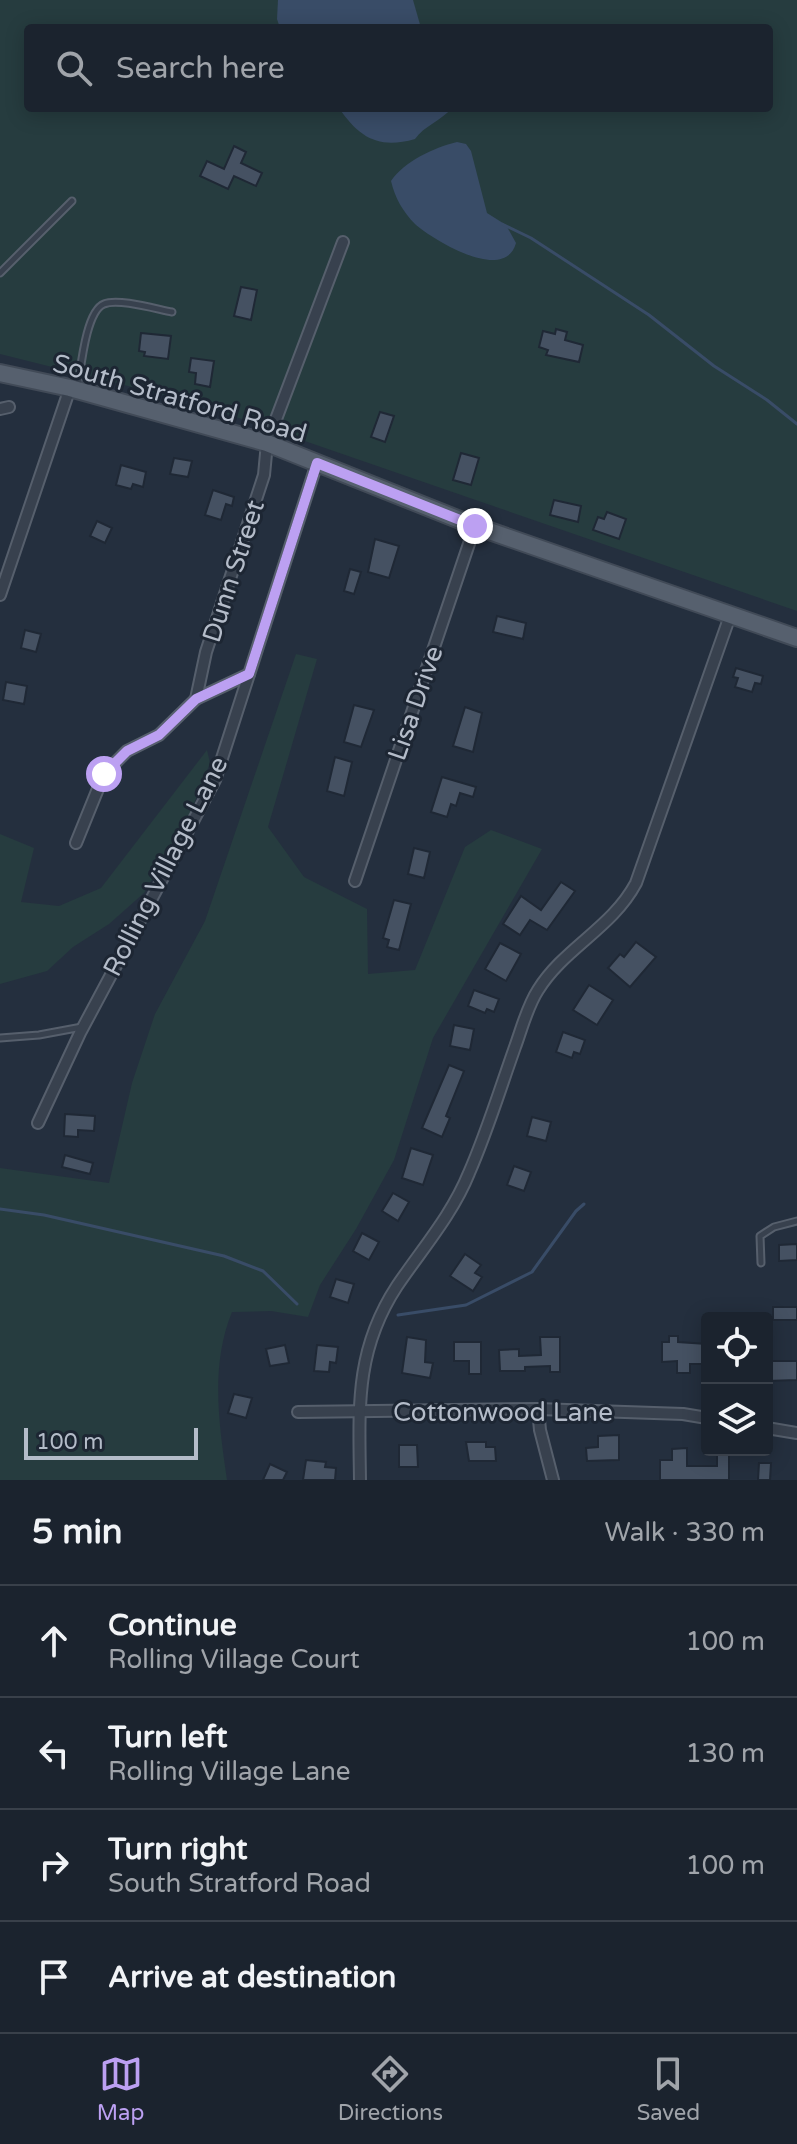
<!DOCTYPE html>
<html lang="en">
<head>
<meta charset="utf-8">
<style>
  body { margin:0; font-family:"Varela Round",sans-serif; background:#242b36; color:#f1f3f6 }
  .controls { position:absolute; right:24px; bottom:24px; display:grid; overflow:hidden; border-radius:8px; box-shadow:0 4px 20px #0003 }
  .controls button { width:72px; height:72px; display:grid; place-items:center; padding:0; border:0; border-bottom:2px solid #39404a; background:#1b232e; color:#f1f3f6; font:40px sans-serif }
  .scale { position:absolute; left:24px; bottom:20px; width:174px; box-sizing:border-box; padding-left:8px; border:4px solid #b4bcc9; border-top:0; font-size:22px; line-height:28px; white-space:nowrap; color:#b4bcc9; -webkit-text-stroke:6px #1d2633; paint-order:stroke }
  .stop { position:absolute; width:24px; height:24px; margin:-18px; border:6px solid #bca0f2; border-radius:50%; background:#fff }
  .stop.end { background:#bca0f2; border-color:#fff; box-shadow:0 2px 8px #0008 }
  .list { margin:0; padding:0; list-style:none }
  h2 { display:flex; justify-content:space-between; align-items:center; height:104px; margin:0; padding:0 32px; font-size:34px }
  h2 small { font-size:26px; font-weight:400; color:#a0a4aa }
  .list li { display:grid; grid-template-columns:52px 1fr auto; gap:24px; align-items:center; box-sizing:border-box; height:112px; padding:0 32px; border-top:2px solid #39404a }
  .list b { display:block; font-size:30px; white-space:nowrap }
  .list p { margin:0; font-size:26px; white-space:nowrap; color:#a0a4aa }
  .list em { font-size:26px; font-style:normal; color:#a0a4aa }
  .icon { flex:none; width:44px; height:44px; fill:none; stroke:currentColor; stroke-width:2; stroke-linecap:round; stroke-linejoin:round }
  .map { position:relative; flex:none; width:797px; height:1480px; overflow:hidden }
  .search { position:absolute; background:#1b232e; box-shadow:0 4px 20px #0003; left:24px; right:24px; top:24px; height:88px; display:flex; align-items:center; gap:20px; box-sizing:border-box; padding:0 28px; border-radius:8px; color:#a0a4aa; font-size:30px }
  .sheet { height:552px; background:#1b232e }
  nav { display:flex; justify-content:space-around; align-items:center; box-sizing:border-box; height:112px; border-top:2px solid #39404a; background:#1b232e; font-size:22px; color:#a0a4aa }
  nav a { display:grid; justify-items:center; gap:4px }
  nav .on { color:#bca0f2 }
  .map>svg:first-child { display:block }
</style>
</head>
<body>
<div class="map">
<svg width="797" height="1480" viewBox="0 0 797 1480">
  <rect width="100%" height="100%" fill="#242f3e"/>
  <g fill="#263c3f" fill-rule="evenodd">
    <path d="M0 0H797V611L192 402 0 354ZM28 28H769V108H28Z"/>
    <path d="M296 654 317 659 268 827 304 877 367 909 368 974 415 970 465 847 491 830 542 849 433 1038 394 1160 356 1229 320 1285 308 1317 271 1311 232 1312C210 1366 219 1424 227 1480H0V1168L109 1183 132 1083 155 1014 205 921Z"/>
    <polygon points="207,750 210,763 188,819 144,893 109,924 73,947 47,971 0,984 0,834 34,848 21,902 59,906 101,888"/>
  </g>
  <g fill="#394c67">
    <polygon points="278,0 413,0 421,28 280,28 277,19"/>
    <path d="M339 108H452C442 120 424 126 415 139 380 149 360 139 339 108Z"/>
    <path d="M457 142 466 144 471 151 487 213 506 225 516 243C505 284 433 240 415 224 403 212 395 198 391 181 405 161 433 148 457 142Z"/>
  </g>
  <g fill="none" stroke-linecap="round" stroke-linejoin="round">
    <g stroke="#394c67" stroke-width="3">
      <polyline points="502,224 531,238 649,315 714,366 767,400 797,424"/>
      <polyline points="0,1209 44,1215 224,1256 263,1271 297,1304"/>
      <polyline points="398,1315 466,1305 532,1272 576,1211 584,1204"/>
    </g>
  </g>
  <g fill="#455162" stroke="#1f2835" stroke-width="2">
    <polygon points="234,146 246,152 241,163 262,173 256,186 234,176 228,189 200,176 207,161 224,169"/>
    <polygon points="241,287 257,290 251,320 234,316"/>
    <polygon points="556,329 567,332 565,340 583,345 579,362 546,355 548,350 539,347 543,331 555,334"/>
    <polygon points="141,333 171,336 168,359 144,356 145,352 139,351"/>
    <polygon points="191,358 214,361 210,387 195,384 196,373 189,372"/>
    <polygon points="380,412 394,416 385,442 371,437"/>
    <polygon points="461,453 479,458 471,485 453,480"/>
    <polygon points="174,458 192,461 188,477 170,474"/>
    <polygon points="121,465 146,472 143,487 133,484 131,489 116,485"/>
    <polygon points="213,490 234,497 232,506 226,504 221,520 205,515"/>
    <polygon points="554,500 581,506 578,522 550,515"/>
    <polygon points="607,512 626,519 619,539 593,530 598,517 604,519"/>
    <polygon points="97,521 112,528 105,543 90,536"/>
    <polygon points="375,539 399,546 389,578 368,572"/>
    <polygon points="350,569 361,572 354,594 344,591"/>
    <polygon points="497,616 526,623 523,639 493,632"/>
    <polygon points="25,630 41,634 36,652 21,648"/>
    <polygon points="736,668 763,676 761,684 755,683 752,692 735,687 738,678 733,677"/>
    <polygon points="6,682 27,686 24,704 3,700"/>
    <polygon points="354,705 374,710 361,747 344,742"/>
    <polygon points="465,707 482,713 473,752 453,746"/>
    <polygon points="335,757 352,762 344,796 327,791"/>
    <polygon points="442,777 476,787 473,797 460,793 456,806 451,804 447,817 431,812"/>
    <polygon points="414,848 430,852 424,878 408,874"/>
    <polygon points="561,882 575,891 547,930 530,920 520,935 503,924 521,896 541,910"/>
    <polygon points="394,900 411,904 399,950 387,947 389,940 383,938"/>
    <polygon points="636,942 656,957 630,987 608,968 620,954 624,957"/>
    <polygon points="500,943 521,954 506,981 485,969"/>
    <polygon points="589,985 613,1000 597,1025 573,1010"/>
    <polygon points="474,990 499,999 494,1012 487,1009 485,1013 468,1006"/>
    <polygon points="454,1025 474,1029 470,1050 450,1046"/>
    <polygon points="563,1032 585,1040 580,1054 574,1052 572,1058 556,1052"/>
    <polygon points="449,1065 464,1071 446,1116 450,1118 442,1137 422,1128"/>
    <polygon points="65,1114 95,1116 94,1131 78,1130 78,1137 64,1136"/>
    <polygon points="532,1117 551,1122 546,1141 527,1136"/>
    <polygon points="411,1148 433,1155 423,1185 402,1178"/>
    <polygon points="65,1155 93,1163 90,1174 62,1167"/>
    <polygon points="514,1166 531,1172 524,1191 507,1185"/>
    <polygon points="393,1193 409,1202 398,1221 382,1211"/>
    <polygon points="362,1233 379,1242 369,1260 353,1251"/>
    <polygon points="797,1244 797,1260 779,1261 779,1245"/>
    <polygon points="465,1254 481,1265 475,1273 482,1277 473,1291 450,1276"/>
    <polygon points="336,1279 354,1284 348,1303 330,1297"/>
    <rect x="773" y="1307" width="24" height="13"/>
    <polygon points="669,1336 678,1336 678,1342 707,1344 707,1364 690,1364 690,1373 677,1373 677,1361 662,1362 662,1342 669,1342"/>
    <polygon points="407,1337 426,1340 425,1362 433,1363 430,1378 402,1373"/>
    <polygon points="540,1337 560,1337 560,1372 550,1372 550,1366 525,1367 525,1371 500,1371 499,1350 519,1349 519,1356 541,1355"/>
    <polygon points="454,1342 481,1342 481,1374 469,1374 469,1361 454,1361"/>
    <polygon points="285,1345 289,1363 270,1366 266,1349"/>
    <polygon points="317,1345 338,1347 336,1363 330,1362 329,1372 314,1371"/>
    <polygon points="767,1361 797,1361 797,1380 767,1381"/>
    <polygon points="234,1394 252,1398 246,1418 228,1413"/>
    <polygon points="619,1435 619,1460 587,1461 586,1448 598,1447 598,1436"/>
    <polygon points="466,1442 486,1442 486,1447 495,1447 496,1461 469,1461"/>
    <polygon points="399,1445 417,1445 418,1467 399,1467"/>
    <polygon points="687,1448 687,1466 717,1466 717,1454 729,1454 729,1480 660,1480 660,1460 672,1460 672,1449"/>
    <polygon points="306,1460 326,1462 325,1467 336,1468 335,1480 303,1480"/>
    <polygon points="759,1463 771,1463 770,1480 758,1480"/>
    <polygon points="270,1464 287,1472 283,1480 263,1480"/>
  </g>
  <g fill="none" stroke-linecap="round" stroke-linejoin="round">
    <g stroke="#565f6c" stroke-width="9">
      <g id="service">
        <polyline points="0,273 72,201"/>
        <path d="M78 385C81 367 86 311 104 304 118 298 156 309 172 312"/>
        <polyline points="0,1038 39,1035 82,1027"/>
        <polyline points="761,1263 760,1236 774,1227 797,1221"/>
      </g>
    </g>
    <g stroke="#565f6c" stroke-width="14">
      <g id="minor">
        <polyline points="0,409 9,407"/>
        <polyline points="0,595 70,388"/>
        <polyline points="196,699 206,652 264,475 267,443 343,242"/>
        <polyline points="76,843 104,774 127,751 159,735 196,699 249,674"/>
        <polyline points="355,881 475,526"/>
        <polyline points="38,1123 80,1033 215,780 317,463"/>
        <polyline points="538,1409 540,1430 553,1480"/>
        <polyline points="298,1412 538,1409 683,1414 707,1418"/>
        <polyline points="767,1428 797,1433"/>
        <path d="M360 1480C359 1407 355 1350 397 1286 422 1249 452 1215 469 1173 487 1132 500 1089 515 1047 522 1028 527 1007 538 990 564 948 612 928 636 883L731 613"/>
      </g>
    </g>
    <g stroke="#414a57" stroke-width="20">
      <polyline id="primary" points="0,373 70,388 267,443 475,526 797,638"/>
    </g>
    <use href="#service" stroke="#38414e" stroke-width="5"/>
    <use href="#minor" stroke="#38414e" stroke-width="10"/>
    <use href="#primary" stroke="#56606e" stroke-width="16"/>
  </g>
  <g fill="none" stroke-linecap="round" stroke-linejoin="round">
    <polyline stroke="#bca0f2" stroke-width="10" points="104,774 127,751 159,735 196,699 249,674 317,463 475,526"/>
  </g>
  <g text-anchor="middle" stroke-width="6" stroke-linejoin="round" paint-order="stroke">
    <g font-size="26" fill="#b4bcc9" stroke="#1d2633">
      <text transform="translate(180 398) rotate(16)" y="9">South Stratford Road</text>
      <text transform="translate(233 571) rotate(-72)" y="9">Dunn Street</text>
      <text transform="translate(415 703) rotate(-71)" y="9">Lisa Drive</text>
      <text transform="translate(165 866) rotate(-63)" y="9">Rolling Village Lane</text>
      <text x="503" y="1421">Cottonwood Lane</text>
    </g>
  </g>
</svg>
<div class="controls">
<button><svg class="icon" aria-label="locate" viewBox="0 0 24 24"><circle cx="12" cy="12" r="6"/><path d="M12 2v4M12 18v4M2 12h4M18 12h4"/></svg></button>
<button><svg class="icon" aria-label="layers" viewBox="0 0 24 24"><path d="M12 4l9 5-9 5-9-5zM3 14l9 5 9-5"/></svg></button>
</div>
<div class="scale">100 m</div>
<div class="stop" style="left:104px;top:774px"></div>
<div class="stop end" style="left:475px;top:526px"></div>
<div class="search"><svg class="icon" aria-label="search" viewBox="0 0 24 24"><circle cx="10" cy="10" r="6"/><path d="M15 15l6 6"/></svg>Search here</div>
</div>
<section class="sheet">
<h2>5 min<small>Walk · 330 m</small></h2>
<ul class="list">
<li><svg class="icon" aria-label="ahead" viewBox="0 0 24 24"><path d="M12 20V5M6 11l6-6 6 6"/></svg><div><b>Continue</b><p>Rolling Village Court</p></div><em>100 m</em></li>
<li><svg class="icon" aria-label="left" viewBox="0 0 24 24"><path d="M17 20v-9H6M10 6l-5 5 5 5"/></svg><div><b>Turn left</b><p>Rolling Village Lane</p></div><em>130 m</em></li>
<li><svg class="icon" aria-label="right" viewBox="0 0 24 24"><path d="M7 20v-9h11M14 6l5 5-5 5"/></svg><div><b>Turn right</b><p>South Stratford Road</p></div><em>100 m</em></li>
<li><svg class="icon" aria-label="arrive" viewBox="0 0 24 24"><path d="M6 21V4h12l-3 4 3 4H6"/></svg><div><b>Arrive at destination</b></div></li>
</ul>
</section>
<nav>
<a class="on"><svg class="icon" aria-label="map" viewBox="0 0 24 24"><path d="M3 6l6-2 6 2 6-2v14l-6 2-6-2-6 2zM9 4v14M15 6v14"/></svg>Map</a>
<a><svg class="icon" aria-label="directions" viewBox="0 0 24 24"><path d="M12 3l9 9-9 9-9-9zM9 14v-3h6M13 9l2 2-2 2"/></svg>Directions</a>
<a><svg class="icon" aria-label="saved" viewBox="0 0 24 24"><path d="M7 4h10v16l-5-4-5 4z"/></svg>Saved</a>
</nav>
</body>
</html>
